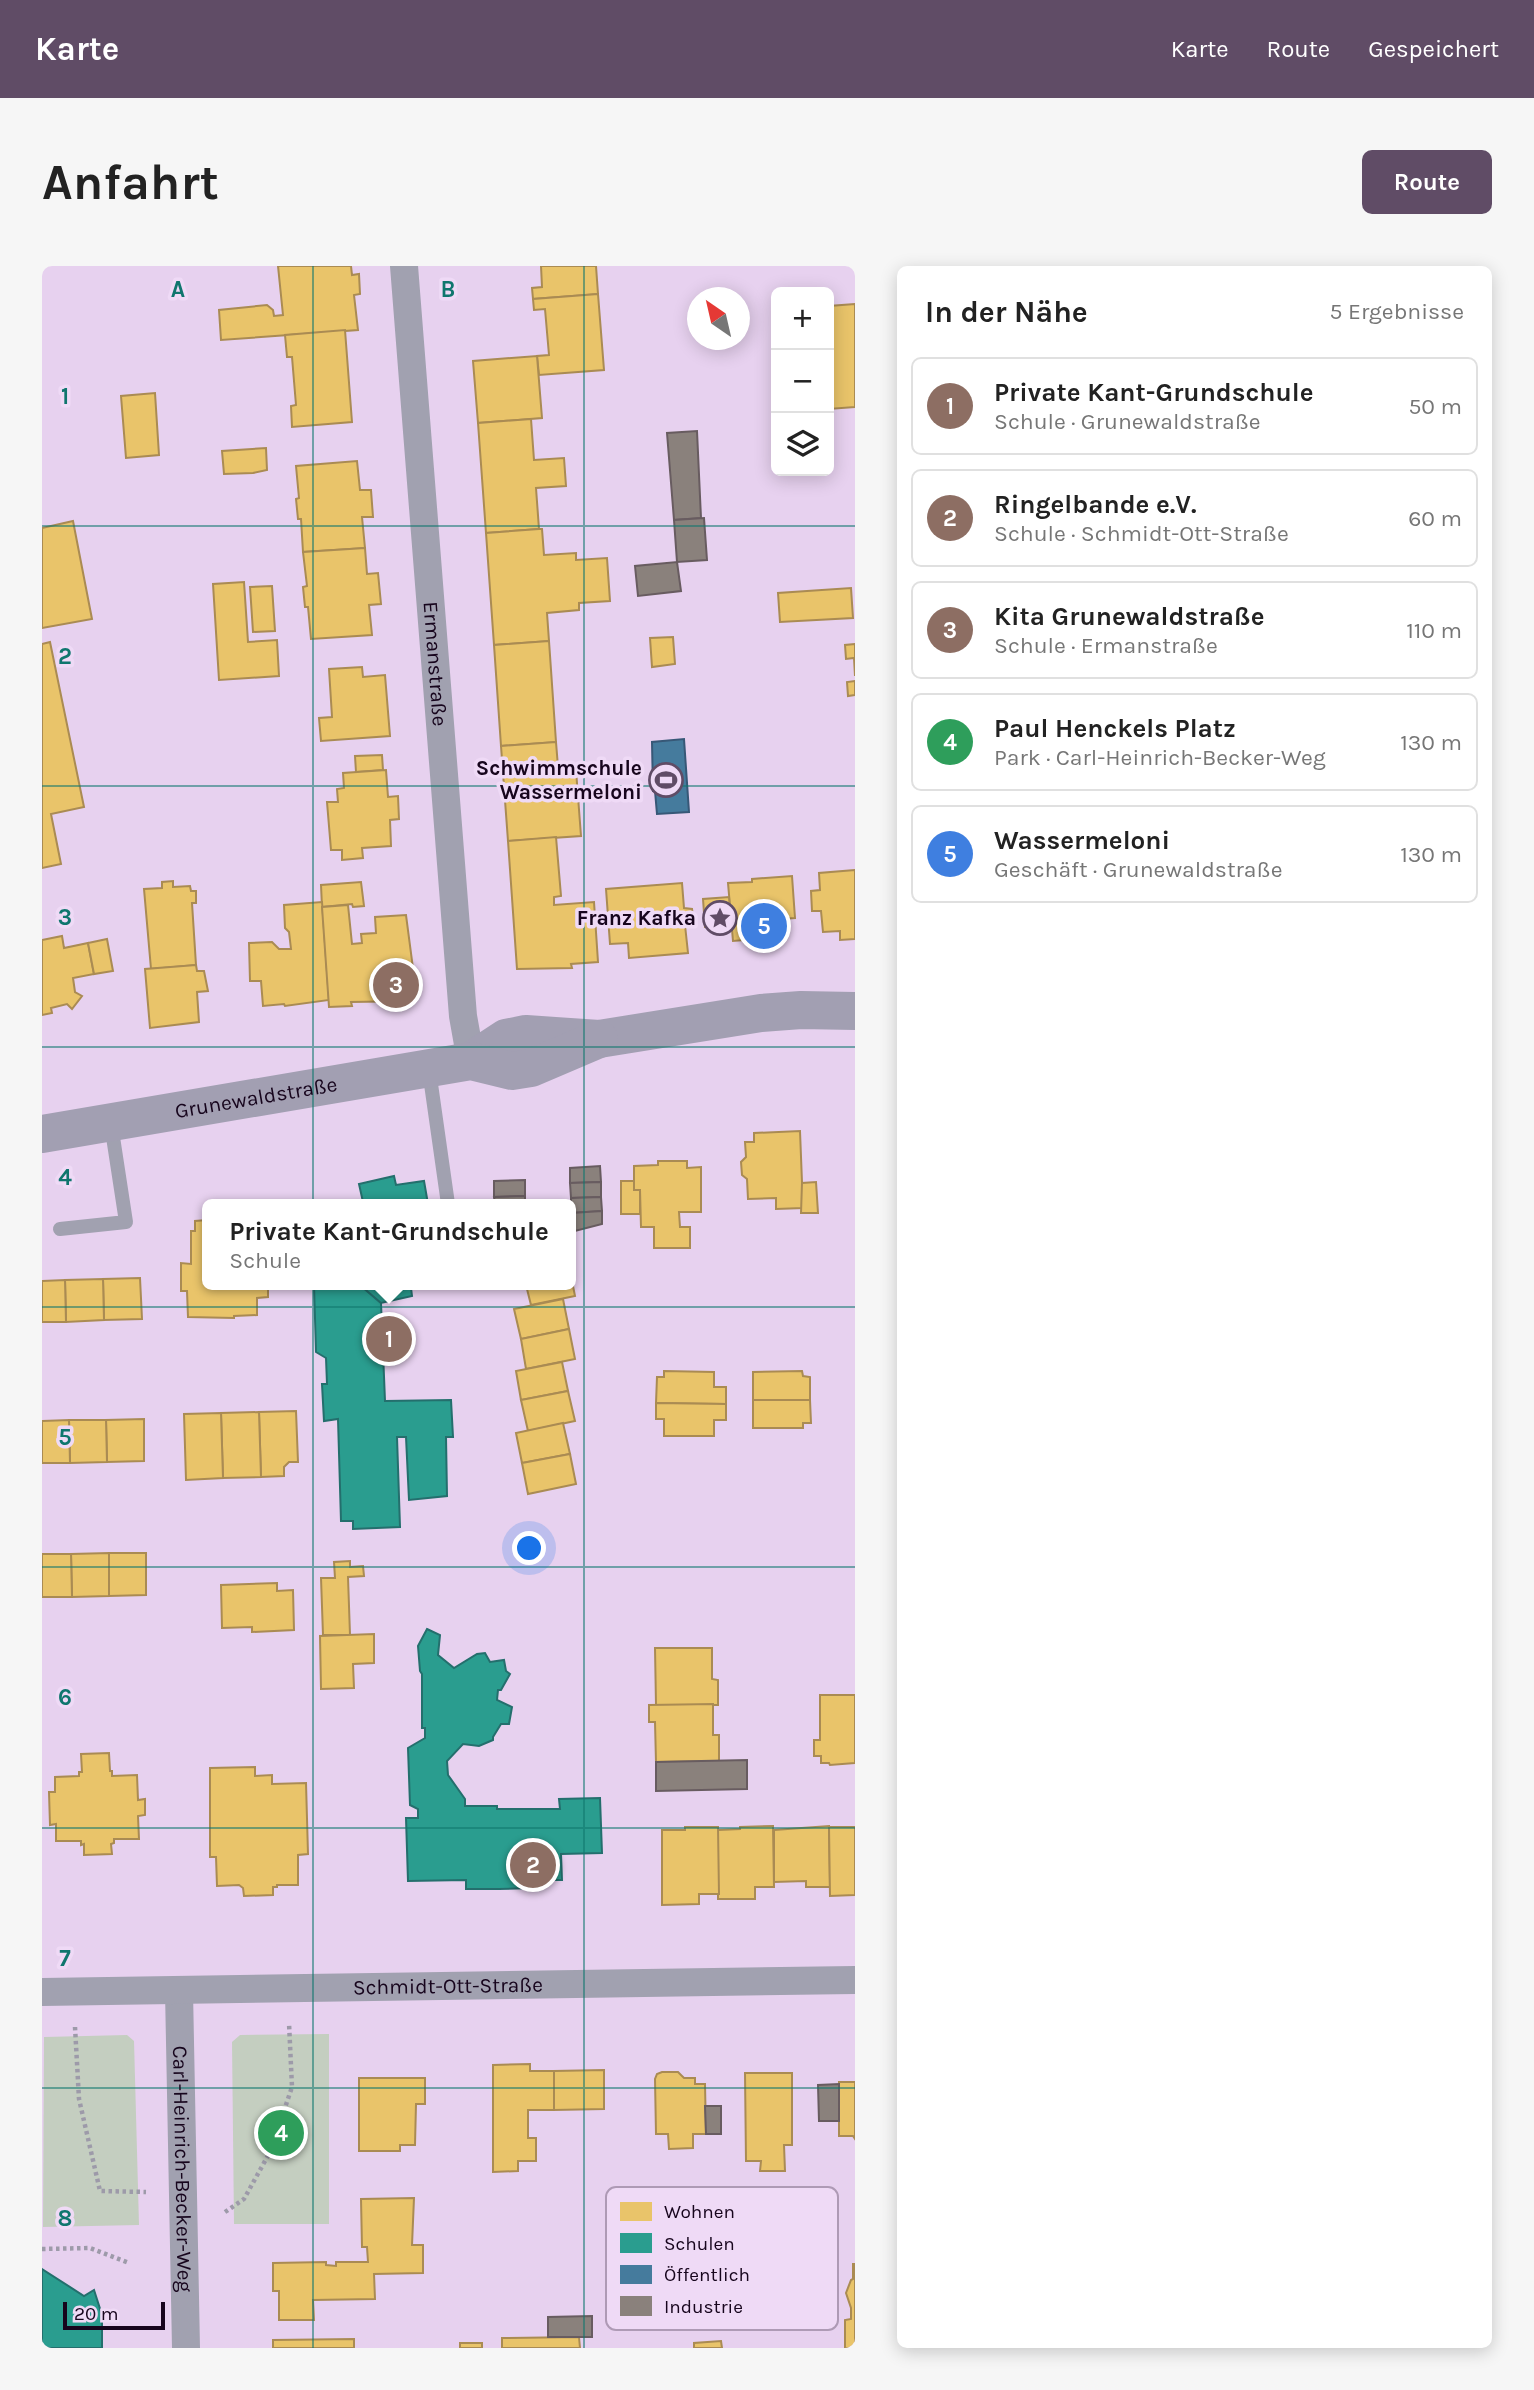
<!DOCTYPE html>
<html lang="de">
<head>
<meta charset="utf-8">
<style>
  body { margin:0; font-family:Karla,sans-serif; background:#f6f6f6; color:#222 }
  .controls { position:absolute; right:21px; top:21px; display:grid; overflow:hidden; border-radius:10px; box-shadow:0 4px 18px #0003 }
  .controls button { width:63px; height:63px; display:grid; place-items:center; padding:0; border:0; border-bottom:2px solid #e0e0e0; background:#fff; color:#222; font:35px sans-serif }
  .compass { position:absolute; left:645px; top:21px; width:63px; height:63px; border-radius:50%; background:#fff; box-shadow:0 4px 18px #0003; rotate:326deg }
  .scale { position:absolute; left:21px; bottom:18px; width:102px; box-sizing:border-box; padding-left:7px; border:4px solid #17051d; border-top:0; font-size:19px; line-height:24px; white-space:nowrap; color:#17051d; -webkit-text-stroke:5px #efdaf6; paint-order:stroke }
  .you { position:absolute; left:488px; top:1283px; width:24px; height:24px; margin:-18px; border:5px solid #fff; border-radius:50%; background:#1a73e8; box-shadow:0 0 0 10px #1a73e833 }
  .badge { display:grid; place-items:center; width:46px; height:46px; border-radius:50%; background:#604c66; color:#fff; font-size:23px; font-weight:700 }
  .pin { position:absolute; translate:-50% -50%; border:4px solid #fff; box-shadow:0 2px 7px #0006 }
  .popup { position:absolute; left:160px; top:933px; width:374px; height:91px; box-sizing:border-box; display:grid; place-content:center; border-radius:10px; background:#fff; filter:drop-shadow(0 2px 5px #0005); font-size:23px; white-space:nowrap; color:#767676 }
  .popup b { font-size:26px; color:#222 }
  .popup::after { content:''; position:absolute; left:50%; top:100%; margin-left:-14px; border:14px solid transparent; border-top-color:#fff }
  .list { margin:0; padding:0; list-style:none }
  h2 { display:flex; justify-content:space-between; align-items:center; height:91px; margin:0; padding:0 28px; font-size:30px }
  h2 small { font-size:23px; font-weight:400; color:#767676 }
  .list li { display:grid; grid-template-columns:46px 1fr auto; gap:21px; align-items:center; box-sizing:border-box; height:98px; margin:0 14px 14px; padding:0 14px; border:2px solid #e0e0e0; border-radius:10px }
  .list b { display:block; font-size:26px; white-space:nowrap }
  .list p { margin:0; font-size:23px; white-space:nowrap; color:#767676 }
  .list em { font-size:23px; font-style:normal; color:#767676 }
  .icon { flex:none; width:38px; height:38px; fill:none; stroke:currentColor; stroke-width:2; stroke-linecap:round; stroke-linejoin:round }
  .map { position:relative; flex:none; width:813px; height:2082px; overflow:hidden; border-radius:10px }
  header { display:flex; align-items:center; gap:42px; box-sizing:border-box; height:98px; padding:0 35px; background:#604c66; color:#fff }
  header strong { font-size:33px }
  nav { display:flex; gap:38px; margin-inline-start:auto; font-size:24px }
  .intro { display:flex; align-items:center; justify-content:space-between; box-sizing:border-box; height:168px; padding:0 42px }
  h1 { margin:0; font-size:49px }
  .button { padding:18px 32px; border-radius:10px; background:#604c66; color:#fff; font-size:24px; font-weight:700 }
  main { display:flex; gap:42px; padding:0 42px }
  aside { flex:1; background:#fff; border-radius:10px; box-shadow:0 4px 18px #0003 }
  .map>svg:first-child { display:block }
</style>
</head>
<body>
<header>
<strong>Karte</strong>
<nav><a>Karte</a><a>Route</a><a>Gespeichert</a></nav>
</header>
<div class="intro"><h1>Anfahrt</h1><a class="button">Route</a></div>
<main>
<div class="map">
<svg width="813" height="2082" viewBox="0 0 813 2082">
  <rect width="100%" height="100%" fill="#e7d1ef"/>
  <g fill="#c4cec0">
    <polygon points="287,1768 287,1958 192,1958 190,1776 198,1769"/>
    <polygon points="85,1769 92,1775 97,1959 1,1961 2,1771"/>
  </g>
  <g fill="#e9c46a" stroke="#aa8b53" stroke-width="2">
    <polygon points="236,0 309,0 310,9 317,8 318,28 312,29 316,64 179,74 177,44 225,39 231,44 232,50 241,49"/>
    <polygon points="499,0 554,0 556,28 491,33 490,22 500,21"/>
    <polygon points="556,28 562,104 497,109 495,90 507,89 503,43 492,44 491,33"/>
    <polygon points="813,38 813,141 787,143 787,40"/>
    <polygon points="303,64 310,156 250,161 249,140 254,139 250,91 245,91 243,69"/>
    <polygon points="495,90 500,152 436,157 431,95"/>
    <polygon points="113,127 117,189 84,192 79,130"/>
    <polygon points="489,153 492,194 522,192 524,220 494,222 497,263 444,267 436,157"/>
    <polygon points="224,182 225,204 211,207 182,208 180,185"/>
    <polygon points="315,195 318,224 329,224 331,251 320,251 323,282 261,286 259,253 256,253 254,233 257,232 254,200"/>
    <polygon points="31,255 50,353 0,362 0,262"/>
    <polygon points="497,263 500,263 502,289 534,287 534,294 565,292 568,335 537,337 537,344 505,347 507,375 452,379 444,267"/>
    <polygon points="323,282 325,308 336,307 339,338 327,339 330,369 269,373 266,341 263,341 261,321 265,320 261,286"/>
    <polygon points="202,316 206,376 235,374 237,410 177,414 171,318"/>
    <polygon points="230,320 233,365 211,366 208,321"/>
    <polygon points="809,322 811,352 738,356 736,327"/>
    <polygon points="631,371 633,398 610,401 608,372"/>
    <polygon points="507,375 514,476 459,480 452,379"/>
    <polygon points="8,376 42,541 9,548 19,598 0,602 0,378"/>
    <polygon points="813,378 813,410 812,392 804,393 803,379"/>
    <polygon points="320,401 321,411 343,409 348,470 279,475 277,452 290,451 287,403"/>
    <polygon points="813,415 813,429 806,430 805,416"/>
    <polygon points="514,476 516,501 527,500 534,504 539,570 466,575 459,480"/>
    <polygon points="340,489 341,504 314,506 313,490"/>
    <polygon points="344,504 346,531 356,530 357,553 348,554 349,580 320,582 321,592 300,594 300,584 289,584 285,536 296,536 295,523 302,522 301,507"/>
    <polygon points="514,571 519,630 512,631 512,639 552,636 556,696 529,698 530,702 475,703 466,575"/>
    <polygon points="813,604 813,673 798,674 798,665 781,666 779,645 770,645 769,625 778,624 777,607"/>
    <polygon points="750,610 753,652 739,653 740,670 714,670 714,673 691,675 686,617 710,616 710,613"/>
    <polygon points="131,615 131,621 148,620 149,625 154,625 154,637 150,637 154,699 109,703 102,623 120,622 120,616"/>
    <polygon points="319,616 322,640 311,641 310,638 280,641 279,619"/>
    <polygon points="640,617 642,642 650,643 652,657 643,659 646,687 587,692 586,677 568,678 564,623"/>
    <polygon points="687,631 689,660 663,661 661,633"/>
    <polygon points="280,636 287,734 243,740 242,738 221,740 219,715 208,715 207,677 230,676 237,683 249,683 247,666 243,662 242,639"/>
    <polygon points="306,639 310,678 320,677 319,668 334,667 333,651 364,649 372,710 370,710 372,735 309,736 310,740 287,741 280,641"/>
    <polygon points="20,670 22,682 46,677 52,708 31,712 33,726 40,730 30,743 25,738 9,742 10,747 0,749 0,674"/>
    <polygon points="65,673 71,705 52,708 46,677"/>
    <polygon points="154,699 155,705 162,705 166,725 155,726 157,756 108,762 103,703"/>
    <polygon points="758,865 761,942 734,943 734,932 706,933 705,913 700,909 699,896 704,891 703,876 712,876 712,867"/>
    <polygon points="616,895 645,895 645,902 659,901 659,946 637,946 638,961 648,961 648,982 612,982 612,961 599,961 598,924 592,924 592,900 616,899"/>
    <polygon points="579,915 592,915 592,924 598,924 598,948 579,948"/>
    <polygon points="774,916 776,947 759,947 760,917"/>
    <polygon points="165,954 165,1019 226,1019 226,1031 215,1032 215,1049 192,1050 192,1052 146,1051 145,1025 139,1025 139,997 149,998 149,965 153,965 153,955"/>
    <polygon points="529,1010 533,1030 489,1039 484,1019 529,1019"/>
    <polygon points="98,1012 100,1053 62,1054 61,1013"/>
    <polygon points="61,1013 62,1054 24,1056 23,1014"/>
    <polygon points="23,1014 24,1056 0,1056 0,1015"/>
    <polygon points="521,1033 527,1063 479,1073 472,1043"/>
    <polygon points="527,1063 533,1093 484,1103 479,1073"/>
    <polygon points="520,1096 526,1125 479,1134 474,1105"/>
    <polygon points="622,1105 672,1106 672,1121 684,1121 684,1138 614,1137 615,1111 622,1111"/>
    <polygon points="760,1105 761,1110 768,1111 768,1134 711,1134 711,1106"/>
    <polygon points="526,1125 533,1155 486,1165 479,1134"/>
    <polygon points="711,1134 768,1134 769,1157 761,1157 761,1162 711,1162"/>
    <polygon points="614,1137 684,1138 684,1154 672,1154 672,1170 622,1170 622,1153 614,1153"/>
    <polygon points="254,1145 256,1196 247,1196 242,1201 242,1210 219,1211 217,1146"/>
    <polygon points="217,1146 219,1211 181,1212 179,1147"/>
    <polygon points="179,1147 181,1212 144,1214 142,1148"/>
    <polygon points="102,1153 102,1195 65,1196 64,1154"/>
    <polygon points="27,1154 64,1154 65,1196 28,1197"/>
    <polygon points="27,1154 28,1197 0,1197 0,1155"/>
    <polygon points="521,1157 528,1188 480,1197 474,1167"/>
    <polygon points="528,1188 534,1218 486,1228 480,1197"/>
    <polygon points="67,1287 104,1287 104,1329 67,1330"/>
    <polygon points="67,1287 67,1330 30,1331 29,1288"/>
    <polygon points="0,1288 29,1288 30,1331 0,1331"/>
    <polygon points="308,1295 308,1301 321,1300 322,1310 306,1311 308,1369 281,1369 279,1312 293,1312 292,1296"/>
    <polygon points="235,1317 235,1325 251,1324 252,1364 210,1366 210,1361 180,1362 179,1319"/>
    <polygon points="332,1368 332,1397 311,1398 312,1422 279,1423 278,1370"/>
    <polygon points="613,1382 670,1382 670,1413 676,1414 676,1439 614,1439"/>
    <polygon points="778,1429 813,1429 813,1497 788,1499 787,1497 779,1497 779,1490 772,1490 772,1474 778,1474"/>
    <polygon points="671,1438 671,1469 677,1469 677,1495 614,1496 613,1456 607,1456 607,1439"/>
    <polygon points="67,1487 68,1505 70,1505 70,1510 95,1509 96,1534 103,1533 103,1549 96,1550 97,1573 72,1573 72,1577 69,1578 70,1588 42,1589 42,1578 39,1579 39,1575 14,1575 14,1558 8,1559 7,1526 13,1526 13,1511 37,1510 37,1506 40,1506 39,1488"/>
    <polygon points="213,1501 213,1510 230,1509 230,1518 264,1517 266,1588 256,1589 256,1619 235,1619 235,1621 231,1621 231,1629 202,1630 201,1622 197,1619 175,1620 174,1591 168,1591 168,1502"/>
    <polygon points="731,1560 732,1621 713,1621 713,1633 676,1633 676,1564 698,1563 698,1561"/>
    <polygon points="787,1560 788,1621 764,1621 764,1615 732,1616 732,1564"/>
    <polygon points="643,1561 676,1561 677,1628 657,1628 657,1638 620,1639 620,1564 643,1564"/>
    <polygon points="787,1561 813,1561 813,1629 788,1630"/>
    <polygon points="488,1798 488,1805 512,1805 512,1844 486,1844 486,1872 494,1872 494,1895 476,1895 476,1905 451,1906 451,1799"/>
    <polygon points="562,1804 562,1843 512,1844 512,1805"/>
    <polygon points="620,1806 636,1806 642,1812 653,1812 653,1818 663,1818 664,1868 651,1868 651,1882 627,1883 626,1868 614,1868 613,1813 615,1808"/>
    <polygon points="703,1807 750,1807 750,1879 742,1879 743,1905 718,1905 719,1895 704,1895"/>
    <polygon points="317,1812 383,1812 383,1838 374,1838 373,1879 358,1879 358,1885 317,1885"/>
    <polygon points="797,1816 813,1816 813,1873 811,1870 797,1870"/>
    <polygon points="372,1932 370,1979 381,1979 381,2007 332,2008 333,2033 271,2034 272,2054 237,2054 237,2025 231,2025 231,1997 284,1996 284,1999 294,2000 294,1996 326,1996 325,1981 320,1981 319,1933"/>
    <polygon points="811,1998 813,1998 813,2082 803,2082 803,2054 809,2053 809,2042 804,2027 809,2014 811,2013"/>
    <polygon points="537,2071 538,2082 460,2082 460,2072"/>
    <polygon points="312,2073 312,2082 231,2082 231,2074"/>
    <polygon points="679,2075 680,2082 652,2082 652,2077"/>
    <rect x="418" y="2077" width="22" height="5"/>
  </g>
  <g fill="#2a9d8f" stroke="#246f6d" stroke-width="2">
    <polygon points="352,910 354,919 382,915 386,938 313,938 321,936 317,918"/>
    <polygon points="272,1019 318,1019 339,1037 343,1135 409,1134 411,1171 404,1171 405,1230 367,1234 364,1171 355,1171 358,1261 311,1263 311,1255 299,1255 296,1153 282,1155 280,1118 285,1118 284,1092 274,1086"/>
    <polygon points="318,1019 385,1019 369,1022 370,1030 339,1037"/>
    <polygon points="385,1363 398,1369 396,1389 412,1402 435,1388 443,1387 448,1396 462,1394 464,1405 468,1408 459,1424 456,1424 455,1434 470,1441 467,1458 459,1458 451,1471 451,1474 437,1480 421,1478 405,1495 406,1509 423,1533 423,1540 455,1540 455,1543 518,1543 517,1533 558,1532 560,1587 519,1588 520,1614 490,1614 490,1622 457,1623 424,1623 424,1614 366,1615 364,1552 376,1552 376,1543 368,1539 366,1482 383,1472 383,1462 380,1462 380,1408 378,1405 376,1380"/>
    <polygon points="0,2003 42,2030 52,2024 60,2049 60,2082 0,2082"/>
  </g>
  <polygon fill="#457b9d" stroke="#375877" stroke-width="2" points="642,473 647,546 615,548 613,525 611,525 610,476"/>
  <g fill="#8a817c" stroke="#685c60" stroke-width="2">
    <polygon points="655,165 659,252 632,254 625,167"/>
    <polygon points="662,252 665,294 635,296 632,254"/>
    <polygon points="635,296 639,325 596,330 593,300"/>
    <polygon points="558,900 559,916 528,917 528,902"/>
    <polygon points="483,914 483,930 452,931 452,915"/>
    <polygon points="559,916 559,931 529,932 528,917"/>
    <polygon points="483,930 483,938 453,938 452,931"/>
    <polygon points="559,931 560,945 529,947 529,932"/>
    <polygon points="560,945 560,958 529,966 529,947"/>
    <polygon points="705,1494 705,1523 614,1525 614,1496"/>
    <polygon points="797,1818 797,1855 777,1855 776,1819"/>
    <polygon points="663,1840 679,1840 679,1868 664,1868"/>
    <polygon points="550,2050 550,2071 506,2071 506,2051"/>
  </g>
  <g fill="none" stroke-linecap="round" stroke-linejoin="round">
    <g stroke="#9d9aa9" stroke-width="4.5" stroke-dasharray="3.5 3.5" stroke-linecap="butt">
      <polyline points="33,1761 37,1833 58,1925 104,1926"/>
      <polyline points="183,1946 202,1933 228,1886 250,1821 247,1757"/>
      <polyline points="0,1983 48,1982 87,1997"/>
    </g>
    <g stroke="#a1a1b0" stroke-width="14">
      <polyline points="387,804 406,938"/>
      <polyline points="18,963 84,956 69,858"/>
    </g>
    <g stroke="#a1a1b0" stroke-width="28">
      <path id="s1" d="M362 0 421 750 429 795"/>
      <path id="s2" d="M137 1725 144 2082"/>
      <path id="s3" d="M0 1726 813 1714"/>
    </g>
    <g stroke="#a29fb2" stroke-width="38">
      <polyline points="429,795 464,772 484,768 557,773 719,747 759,744 813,745"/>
      <path id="s4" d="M0 868 429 795 470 805 489 802 557 773"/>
    </g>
  </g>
  <path fill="none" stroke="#0f766e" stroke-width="2" stroke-opacity="0.55" d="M271 0V2082M542 0V2082M0 260H813M0 520H813M0 781H813M0 1041H813M0 1301H813M0 1562H813M0 1822H813"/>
  <defs>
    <g id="stadium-ring" transform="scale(1.75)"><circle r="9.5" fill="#efdaf6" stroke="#604c66" stroke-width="1.5"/><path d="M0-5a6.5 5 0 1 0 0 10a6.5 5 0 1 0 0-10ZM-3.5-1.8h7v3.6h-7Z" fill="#604c66"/></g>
    <g id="sight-ring" transform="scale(1.75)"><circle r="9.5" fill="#efdaf6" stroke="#604c66" stroke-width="1.5"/><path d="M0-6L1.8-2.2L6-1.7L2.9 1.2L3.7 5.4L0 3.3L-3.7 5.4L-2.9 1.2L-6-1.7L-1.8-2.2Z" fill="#604c66"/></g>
  </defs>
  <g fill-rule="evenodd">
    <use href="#stadium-ring" x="624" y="514"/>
    <use href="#sight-ring" x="678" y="652"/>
  </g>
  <g text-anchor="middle" stroke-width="7" stroke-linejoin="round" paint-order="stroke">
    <g font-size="21" fill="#17051d" stroke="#efdaf6">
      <text dy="7" stroke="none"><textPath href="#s1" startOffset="399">Ermanstraße</textPath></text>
      <text dy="7" stroke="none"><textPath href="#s4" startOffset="217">Grunewaldstraße</textPath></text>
      <text dy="7" stroke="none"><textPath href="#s3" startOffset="406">Schmidt-Ott-Straße</textPath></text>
      <text dy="7" stroke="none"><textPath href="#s2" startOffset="178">Carl-Heinrich-Becker-Weg</textPath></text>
    </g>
    <g font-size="21" font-weight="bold" fill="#17051d" stroke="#efdaf6" text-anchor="end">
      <text x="600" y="509">Schwimmschule<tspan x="600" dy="24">Wassermeloni</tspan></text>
      <text x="654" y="659">Franz Kafka</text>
    </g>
  </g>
  <rect x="564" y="1921" width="232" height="143" rx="10" fill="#efdaf6" stroke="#ae9ab5" stroke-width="2"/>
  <rect x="578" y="1936" width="32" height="19" fill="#e9c46a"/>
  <rect x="578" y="1967" width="32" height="20" fill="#2a9d8f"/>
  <rect x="578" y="1999" width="32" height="19" fill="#457b9d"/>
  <rect x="578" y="2030" width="32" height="20" fill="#8a817c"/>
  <g font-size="19" fill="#17051d">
    <text x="622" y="1952">Wohnen</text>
    <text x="622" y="1984">Schulen</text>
    <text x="622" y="2015">Öffentlich</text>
    <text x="622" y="2047">Industrie</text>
  </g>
  <g font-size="23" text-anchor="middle" font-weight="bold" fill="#0f766e" stroke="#efdaf6" stroke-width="7" stroke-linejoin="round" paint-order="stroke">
    <text x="136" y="31">A</text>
    <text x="406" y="31">B</text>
    <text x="23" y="138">1</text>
    <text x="23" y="398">2</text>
    <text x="23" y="659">3</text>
    <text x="23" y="919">4</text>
    <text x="23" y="1179">5</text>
    <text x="23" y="1439">6</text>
    <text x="23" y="1700">7</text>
    <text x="23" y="1960">8</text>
  </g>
</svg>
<div class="controls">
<button>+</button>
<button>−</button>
<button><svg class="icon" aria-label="layers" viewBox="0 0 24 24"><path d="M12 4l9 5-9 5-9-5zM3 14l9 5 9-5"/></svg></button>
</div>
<svg class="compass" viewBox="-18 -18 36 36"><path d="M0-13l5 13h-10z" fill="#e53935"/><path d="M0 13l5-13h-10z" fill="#767676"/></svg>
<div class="scale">20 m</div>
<div class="you"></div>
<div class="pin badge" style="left:347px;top:1073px;background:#8d6e63">1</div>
<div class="popup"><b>Private Kant-Grundschule</b>Schule</div>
<div class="pin badge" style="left:491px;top:1599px;background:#8d6e63">2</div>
<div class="pin badge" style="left:354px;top:719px;background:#8d6e63">3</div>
<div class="pin badge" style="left:239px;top:1867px;background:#2e9e5b">4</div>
<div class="pin badge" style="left:722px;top:660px;background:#3f7fe0">5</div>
</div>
<aside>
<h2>In der Nähe<small>5 Ergebnisse</small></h2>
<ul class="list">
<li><span class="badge" style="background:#8d6e63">1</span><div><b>Private Kant-Grundschule</b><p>Schule · Grunewaldstraße</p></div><em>50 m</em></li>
<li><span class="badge" style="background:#8d6e63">2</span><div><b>Ringelbande e.V.</b><p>Schule · Schmidt-Ott-Straße</p></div><em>60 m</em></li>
<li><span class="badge" style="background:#8d6e63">3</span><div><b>Kita Grunewaldstraße</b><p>Schule · Ermanstraße</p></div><em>110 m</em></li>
<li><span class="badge" style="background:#2e9e5b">4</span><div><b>Paul Henckels Platz</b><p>Park · Carl-Heinrich-Becker-Weg</p></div><em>130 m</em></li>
<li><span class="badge" style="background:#3f7fe0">5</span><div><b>Wassermeloni</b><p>Geschäft · Grunewaldstraße</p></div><em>130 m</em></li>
</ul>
</aside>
</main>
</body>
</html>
